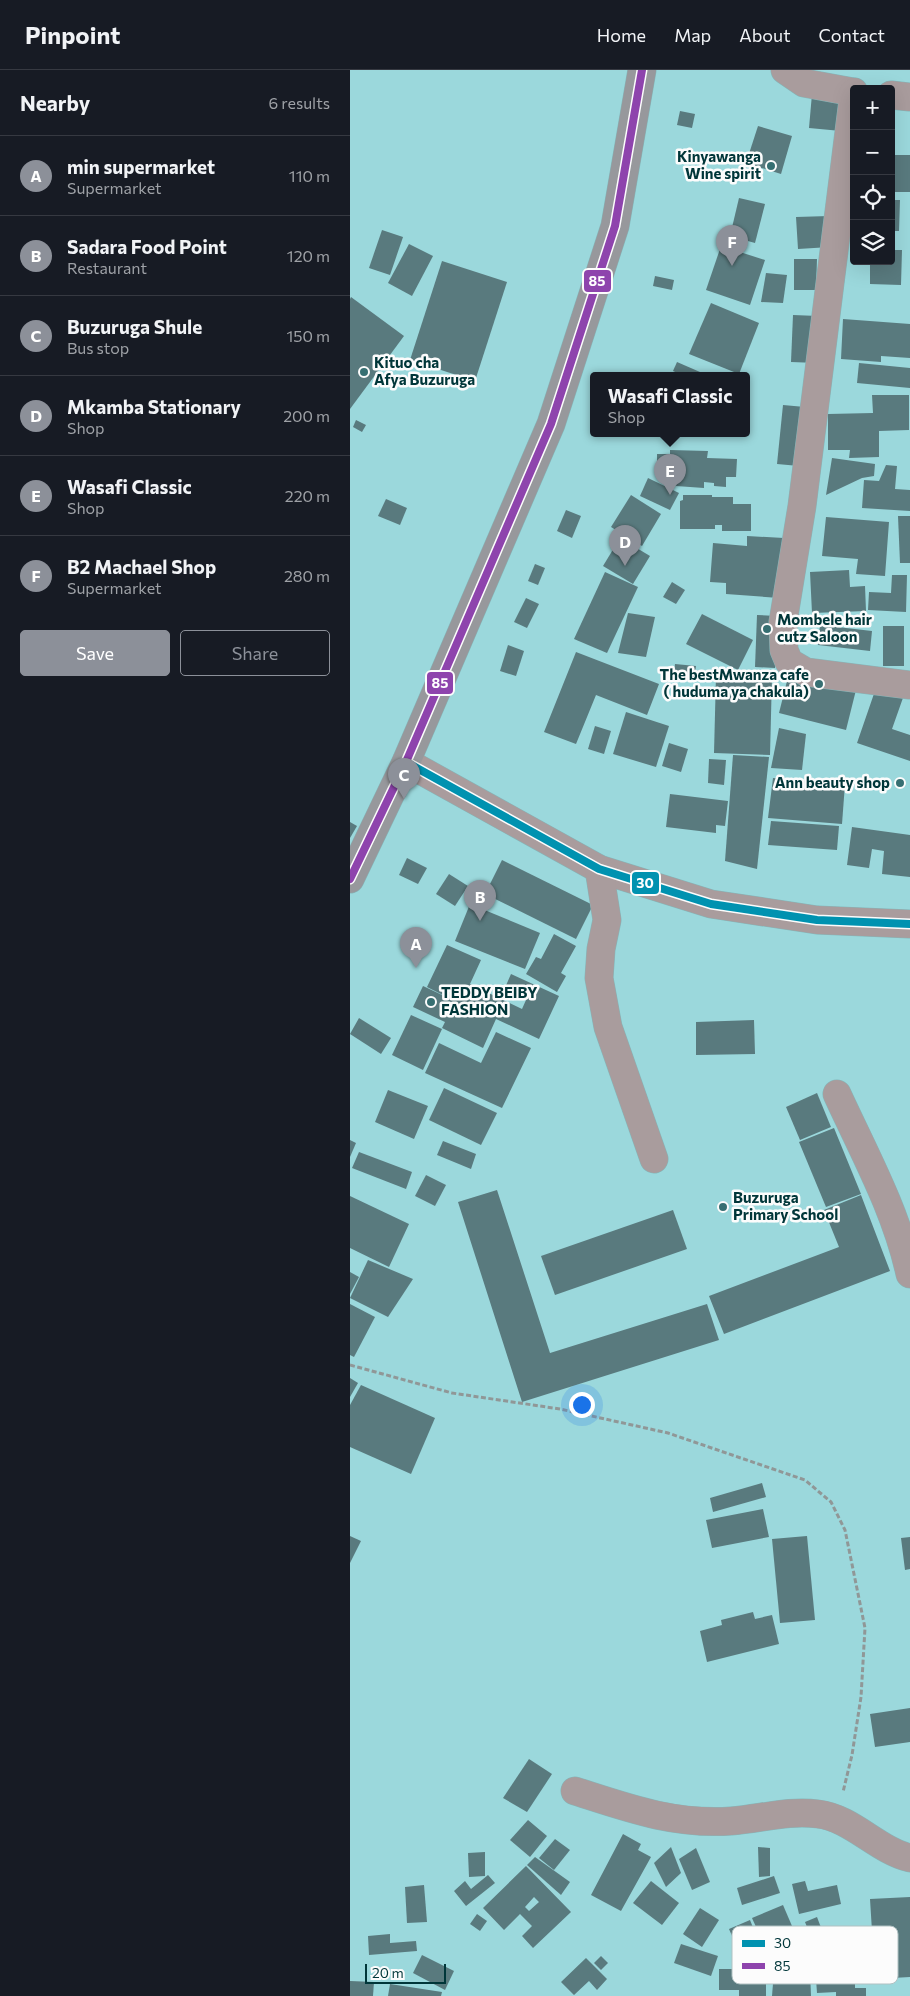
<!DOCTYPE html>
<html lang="en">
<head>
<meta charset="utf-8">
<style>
  body { margin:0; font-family:Commissioner,sans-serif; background:#20242c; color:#f1f3f6 }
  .controls { position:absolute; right:15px; top:15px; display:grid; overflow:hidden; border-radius:5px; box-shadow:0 5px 20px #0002 }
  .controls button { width:45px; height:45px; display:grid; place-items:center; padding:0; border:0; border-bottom:1px solid #363941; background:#171b24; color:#f1f3f6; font:25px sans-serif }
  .scale { position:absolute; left:15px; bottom:12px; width:81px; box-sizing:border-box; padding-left:5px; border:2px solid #003639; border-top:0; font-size:14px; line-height:18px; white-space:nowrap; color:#003639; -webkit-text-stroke:4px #fcfcfc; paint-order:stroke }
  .you { position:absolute; left:231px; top:1334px; width:18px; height:18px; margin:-12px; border:4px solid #fff; border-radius:50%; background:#1a73e8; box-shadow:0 0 0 8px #1a73e833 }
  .badge { display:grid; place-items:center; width:32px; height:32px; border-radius:50%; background:#8c9099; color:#fff; font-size:16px; font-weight:700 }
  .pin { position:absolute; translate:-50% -41px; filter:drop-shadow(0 1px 2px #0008) }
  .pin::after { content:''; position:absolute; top:26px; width:18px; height:15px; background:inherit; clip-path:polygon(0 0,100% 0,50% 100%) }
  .popup { position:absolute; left:240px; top:302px; width:160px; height:65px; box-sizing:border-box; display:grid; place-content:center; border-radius:5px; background:#171b24; filter:drop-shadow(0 1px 4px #0005); font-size:16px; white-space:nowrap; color:#9ea1a6 }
  .popup b { font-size:19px; color:#f1f3f6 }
  .popup::after { content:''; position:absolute; left:50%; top:100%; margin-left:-10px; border:10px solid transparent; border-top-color:#171b24 }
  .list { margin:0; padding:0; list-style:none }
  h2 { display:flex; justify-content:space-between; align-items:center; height:65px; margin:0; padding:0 20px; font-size:21px }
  h2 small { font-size:16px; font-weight:400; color:#9ea1a6 }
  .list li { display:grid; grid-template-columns:32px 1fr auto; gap:15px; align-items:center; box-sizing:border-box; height:80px; padding:0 20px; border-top:1px solid #363941 }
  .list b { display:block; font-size:19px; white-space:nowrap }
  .list p { margin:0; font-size:16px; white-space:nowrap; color:#9ea1a6 }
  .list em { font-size:16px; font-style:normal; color:#9ea1a6 }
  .actions { display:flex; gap:10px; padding:15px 20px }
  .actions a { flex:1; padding:11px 0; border:1px solid #8c9099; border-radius:5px; text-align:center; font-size:18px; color:#8c9099 }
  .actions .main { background:#8c9099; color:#fff }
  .icon { flex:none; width:28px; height:28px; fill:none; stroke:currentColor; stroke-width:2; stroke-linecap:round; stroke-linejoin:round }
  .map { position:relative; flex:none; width:560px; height:1926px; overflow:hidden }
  header { display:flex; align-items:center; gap:30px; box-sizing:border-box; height:70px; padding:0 25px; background:#171b24; border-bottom:1px solid #363941 }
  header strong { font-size:24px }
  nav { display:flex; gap:28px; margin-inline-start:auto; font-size:18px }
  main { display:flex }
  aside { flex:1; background:#171b24 }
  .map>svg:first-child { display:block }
</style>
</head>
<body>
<header>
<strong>Pinpoint</strong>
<nav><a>Home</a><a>Map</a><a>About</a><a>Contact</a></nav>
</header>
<main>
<aside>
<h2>Nearby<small>6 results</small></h2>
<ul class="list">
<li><span class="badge">A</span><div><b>min supermarket</b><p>Supermarket</p></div><em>110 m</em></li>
<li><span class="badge">B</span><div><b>Sadara Food Point</b><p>Restaurant</p></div><em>120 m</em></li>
<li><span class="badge">C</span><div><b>Buzuruga Shule</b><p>Bus stop</p></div><em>150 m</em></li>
<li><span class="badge">D</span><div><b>Mkamba Stationary</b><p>Shop</p></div><em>200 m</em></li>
<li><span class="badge">E</span><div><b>Wasafi Classic</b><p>Shop</p></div><em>220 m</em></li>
<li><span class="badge">F</span><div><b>B2 Machael Shop</b><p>Supermarket</p></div><em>280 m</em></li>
</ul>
<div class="actions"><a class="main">Save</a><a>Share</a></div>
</aside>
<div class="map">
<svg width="560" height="1926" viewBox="0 0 560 1926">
  <rect width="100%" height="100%" fill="#9bd8dc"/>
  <g fill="#597a7e" fill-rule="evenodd">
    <polygon points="462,24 494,26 491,61 459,58"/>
    <polygon points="330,41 345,44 342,58 327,55"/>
    <polygon points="408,56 442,66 431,104 396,93"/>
    <polygon points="544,85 560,85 560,122 543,122"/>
    <polygon points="389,128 415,134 405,173 380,166"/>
    <polygon points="541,130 550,130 549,161 541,161"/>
    <polygon points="479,146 480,177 448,179 446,147"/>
    <polygon points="32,160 53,167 40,205 19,198"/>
    <polygon points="59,174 83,186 62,226 38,213"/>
    <polygon points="371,176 415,190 400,235 356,220"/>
    <polygon points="541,180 552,180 551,215 520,214 520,191 541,191"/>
    <polygon points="444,189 467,189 466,220 444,220"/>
    <polygon points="92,191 157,212 125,311 60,290"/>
    <polygon points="416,203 437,205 433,233 411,232"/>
    <polygon points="305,206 324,210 322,220 303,216"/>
    <polygon points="1,227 54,266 0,339 0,229"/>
    <polygon points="361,233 409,253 389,304 339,284"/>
    <polygon points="443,245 468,246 467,293 441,292"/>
    <polygon points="493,249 560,254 560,288 531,286 531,292 491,289"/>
    <polygon points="327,292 350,302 348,306 334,306 323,301"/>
    <polygon points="509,293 560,298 560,318 507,313"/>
    <polygon points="522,325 559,325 559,360 529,361 529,387 499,388 500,380 478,380 478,344 523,343"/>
    <polygon points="433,335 455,337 449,396 427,394"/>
    <polygon points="6,350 16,355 12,362 3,357"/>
    <polygon points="320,380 358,381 357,388 387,389 386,407 376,407 376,417 364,416 364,413 354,412 354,418 326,416 327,413 314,410 315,395 307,395 307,384 320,384"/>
    <polygon points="482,388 525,394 524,406 512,408 476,425"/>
    <polygon points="536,395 547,396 545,419 560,420 560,441 512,438 514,410 529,411"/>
    <polygon points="298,408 329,423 320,440 290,426"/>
    <polygon points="281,425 311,444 292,476 261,457"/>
    <polygon points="333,425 362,425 362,427 383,427 383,434 401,434 401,461 372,461 372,455 365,455 365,459 330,459 330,431 333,430"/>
    <polygon points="36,429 57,438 50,455 28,446"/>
    <polygon points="216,440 231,446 222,468 207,461"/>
    <polygon points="548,446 560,446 560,493 550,493"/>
    <polygon points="476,447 539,452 535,506 506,504 508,489 472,486"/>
    <polygon points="397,466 434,468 429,528 376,524 376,513 360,512 363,473 397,476"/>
    <polygon points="270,468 300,486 283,514 253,496"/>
    <polygon points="185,494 195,498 188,515 178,511"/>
    <polygon points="499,500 500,517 515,516 516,541 462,543 460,502"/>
    <polygon points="255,502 288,517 257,583 224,569"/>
    <polygon points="542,505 557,505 556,542 518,540 519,522 541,523"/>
    <polygon points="322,512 335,520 326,534 313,527"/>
    <polygon points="176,528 189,534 177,558 164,552"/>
    <polygon points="278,543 305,547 296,587 268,583"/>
    <polygon points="352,544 403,570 388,600 336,574"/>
    <polygon points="407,545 427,546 425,598 405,597"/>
    <polygon points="470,555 522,561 520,581 468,575"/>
    <rect x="533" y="556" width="21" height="40"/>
    <polygon points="158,575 174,581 166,606 150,601"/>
    <polygon points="226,582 309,614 297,645 246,625 226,674 194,662"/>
    <polygon points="325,594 346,596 344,611 323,609"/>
    <polygon points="440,599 507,616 496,660 429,643"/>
    <polygon points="366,605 422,606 420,685 364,683"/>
    <polygon points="527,615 554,625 542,659 560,665 560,691 507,673"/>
    <polygon points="276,642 319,656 306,697 263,684"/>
    <polygon points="245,656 261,661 254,684 238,679"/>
    <polygon points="429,658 456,664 452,700 421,698"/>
    <polygon points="319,673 338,679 331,702 312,696"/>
    <polygon points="383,685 419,687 407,799 375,791"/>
    <polygon points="359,689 376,690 374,715 358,713"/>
    <polygon points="423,708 495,714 492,754 418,748"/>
    <polygon points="320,724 378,731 375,756 366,755 366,763 316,757"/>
    <polygon points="421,751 489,756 487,780 418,775"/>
    <polygon points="0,752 7,756 0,768"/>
    <polygon points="502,757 560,765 560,807 532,804 534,781 522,779 519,798 497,795"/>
    <polygon points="57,788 77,798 68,814 49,805"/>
    <polygon points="152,790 243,835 226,869 135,824"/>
    <polygon points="99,804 118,816 105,836 86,824"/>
    <polygon points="120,834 190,863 175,899 105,871"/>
    <polygon points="204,864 226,876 211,903 216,906 207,922 176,904 186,887 191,889"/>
    <polygon points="97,875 131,890 120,914 172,939 176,930 154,920 161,904 209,926 189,969 146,949 133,978 92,958 95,952 63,937 73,916 107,932 77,917"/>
    <polygon points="61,945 92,959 73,1000 42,985"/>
    <polygon points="9,948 41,968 31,984 0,964"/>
    <polygon points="404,950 405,984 346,985 346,952"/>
    <polygon points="146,962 181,978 152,1038 75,1003 89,973 131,993"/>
    <polygon points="94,1018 147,1043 131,1075 79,1050"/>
    <polygon points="38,1020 78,1036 64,1069 25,1052"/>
    <polygon points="467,1023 481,1057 450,1070 436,1037"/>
    <polygon points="484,1058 511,1124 476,1137 449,1072"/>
    <polygon points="0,1070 6,1073 0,1087"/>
    <polygon points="93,1071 126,1084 121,1099 87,1085"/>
    <polygon points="9,1082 62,1102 56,1119 2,1098"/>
    <polygon points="76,1105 96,1115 85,1136 65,1126"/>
    <polygon points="147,1120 200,1283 357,1234 369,1270 172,1332 108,1132"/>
    <polygon points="511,1125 540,1201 374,1264 359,1226 489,1177 474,1140"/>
    <polygon points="0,1126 59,1154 39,1197 0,1178"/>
    <polygon points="323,1140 337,1179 205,1225 191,1186"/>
    <polygon points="18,1190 63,1209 38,1247 0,1228"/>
    <polygon points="0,1202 9,1207 0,1224"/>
    <polygon points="0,1234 25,1247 4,1287 0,1285"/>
    <polygon points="0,1308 8,1313 0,1327"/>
    <polygon points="11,1315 85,1348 61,1404 0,1377 0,1335"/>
    <polygon points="412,1413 416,1427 363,1442 360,1428"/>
    <polygon points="413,1439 419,1467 362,1478 356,1450"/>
    <polygon points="0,1466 11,1471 0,1493"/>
    <polygon points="457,1466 465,1550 430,1553 422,1469"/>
    <polygon points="560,1467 560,1499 555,1500 551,1468"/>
    <polygon points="403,1542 405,1549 422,1545 429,1574 357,1592 350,1561 372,1555 371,1550"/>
    <polygon points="560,1638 560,1672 525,1677 520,1644"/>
    <polygon points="179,1689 202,1704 177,1742 153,1728"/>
    <polygon points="178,1750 197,1766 180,1787 160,1770"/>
    <polygon points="273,1764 291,1774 288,1780 301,1787 271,1841 241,1825"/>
    <polygon points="205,1769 220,1780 204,1800 189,1788"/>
    <polygon points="321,1777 331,1803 316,1817 304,1793"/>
    <polygon points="408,1777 420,1778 420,1806 409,1807"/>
    <polygon points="346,1778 360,1812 342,1820 329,1789"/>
    <polygon points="135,1782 135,1806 119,1807 118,1783"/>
    <polygon points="185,1787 220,1812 211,1825 177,1795"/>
    <path d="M176 1796 221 1842 183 1878 172 1866 182 1856 170 1844 154 1860 133 1838ZM184 1827 189 1832 179 1841 175 1837Z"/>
    <polygon points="138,1805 145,1813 116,1836 104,1821 115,1811 121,1819"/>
    <polygon points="424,1806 430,1823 392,1835 387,1818"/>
    <polygon points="301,1811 329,1833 312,1855 283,1833"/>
    <polygon points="455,1811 458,1821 487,1815 491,1834 449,1844 442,1814"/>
    <polygon points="74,1815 77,1852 57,1853 55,1817"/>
    <polygon points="560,1827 560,1907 525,1909 520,1829"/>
    <polygon points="433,1835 448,1870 418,1884 402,1848"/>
    <polygon points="350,1838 369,1850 352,1877 333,1864"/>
    <polygon points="127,1844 137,1851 130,1861 120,1854"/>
    <polygon points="467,1847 478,1876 466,1880 455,1852"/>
    <polygon points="400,1850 414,1885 394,1893 379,1859"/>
    <polygon points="40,1864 40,1873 66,1871 67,1881 19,1885 18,1866"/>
    <polygon points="331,1874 368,1886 361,1906 324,1893"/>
    <polygon points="488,1877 516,1877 516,1903 464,1903 464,1889 488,1889"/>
    <polygon points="72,1885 104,1901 95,1920 63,1903"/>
    <polygon points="251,1886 258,1893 251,1900 244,1893"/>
    <polygon points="236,1888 257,1909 247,1920 239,1911 224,1925 211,1912"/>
    <polygon points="384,1896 416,1897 416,1926 389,1926 389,1920 369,1920 369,1899 384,1899"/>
    <polygon points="424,1901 460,1901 461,1926 422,1926"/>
    <polygon points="505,1908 505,1918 516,1918 516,1926 486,1926 486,1922 467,1923 466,1909"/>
    <polygon points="0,1911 24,1912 23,1926 0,1926"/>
    <polygon points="40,1914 92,1922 91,1926 38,1926"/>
  </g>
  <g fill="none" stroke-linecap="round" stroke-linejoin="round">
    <g stroke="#85b6b9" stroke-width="29">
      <g id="minor">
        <polyline points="435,0 454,13 503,22"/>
        <polyline points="504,22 452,436 433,552 434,580 439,592 456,602 560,615"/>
        <polyline points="541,25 560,27"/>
        <polyline points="56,692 249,799 361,834 467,850 560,854"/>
        <polyline points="249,799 257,850 251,879 249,908 258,957 304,1089"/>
        <path d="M487 1024C514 1083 546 1140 560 1204"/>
        <path d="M225 1721C278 1738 324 1755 381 1751 410 1749 438 1740 468 1744 502 1748 527 1780 560 1788"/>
      </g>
    </g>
    <g stroke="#85b6b9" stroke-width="29">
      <polyline id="major" points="0,809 56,692 201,354 265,156 292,0"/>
    </g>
    <polyline stroke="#909797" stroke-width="3" stroke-dasharray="5 2.5" stroke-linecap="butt" points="0,1295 102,1323 210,1339 318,1363 455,1410 481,1432 495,1460 515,1558 511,1627 502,1685 493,1722"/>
    <use href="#minor" stroke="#a99c9d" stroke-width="28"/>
    <use href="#major" stroke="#97989c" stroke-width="28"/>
    <g stroke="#fcfcfc" stroke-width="11">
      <polyline id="bus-1" points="56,692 249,799 361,834 467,850 560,854"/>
    </g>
    <g stroke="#fcfcfc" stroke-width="11">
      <polyline id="bus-2" points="0,809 56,692 201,354 265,156 292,0"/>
    </g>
    <use href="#bus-1" stroke="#0092b0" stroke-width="8"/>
    <use href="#bus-2" stroke="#8e44ad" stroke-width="8"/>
  </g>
  <g fill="#366f72" stroke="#fcfcfc" stroke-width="2">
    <circle cx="421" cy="96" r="5"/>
    <circle cx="14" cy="302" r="5"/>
    <circle cx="417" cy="559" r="5"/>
    <circle cx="469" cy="614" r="5"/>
    <circle cx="550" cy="713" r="5"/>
    <circle cx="81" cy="932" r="5"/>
    <circle cx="373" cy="1137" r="5"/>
  </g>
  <g text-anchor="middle" stroke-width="5" stroke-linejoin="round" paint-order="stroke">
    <g font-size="15" font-weight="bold" fill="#003639" stroke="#fcfcfc" text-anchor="start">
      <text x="411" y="92" text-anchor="end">Kinyawanga<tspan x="411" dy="17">Wine spirit</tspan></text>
      <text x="24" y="298">Kituo cha<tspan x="24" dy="17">Afya Buzuruga</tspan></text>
      <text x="427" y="555">Mombele hair<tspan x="427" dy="17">cutz Saloon</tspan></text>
      <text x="459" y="610" text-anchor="end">The bestMwanza cafe<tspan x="459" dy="17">( huduma ya chakula)</tspan></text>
      <text x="540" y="718" text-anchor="end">Ann beauty shop</text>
      <text x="91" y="928">TEDDY BEIBY<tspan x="91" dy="17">FASHION</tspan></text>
      <text x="383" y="1133">Buzuruga<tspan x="383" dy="17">Primary School</tspan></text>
    </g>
  </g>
  <rect x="382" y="1856" width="166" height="58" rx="8" fill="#fcfcfc" stroke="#b0c1c2" stroke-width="1"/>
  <rect x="392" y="1870" width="23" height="7" fill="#0092b0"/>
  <rect x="392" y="1893" width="23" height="6" fill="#8e44ad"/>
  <g font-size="14" fill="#003639">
    <text x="424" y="1878">30</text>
    <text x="424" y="1901">85</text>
  </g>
  <g stroke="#fcfcfc" stroke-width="2">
    <rect x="233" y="199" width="29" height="24" rx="5" fill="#8e44ad"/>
    <rect x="76" y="601" width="28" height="24" rx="5" fill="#8e44ad"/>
    <rect x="281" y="801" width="29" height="24" rx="5" fill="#0092b0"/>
  </g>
  <g font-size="14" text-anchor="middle" font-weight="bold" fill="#fff">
    <text x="247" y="216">85</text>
    <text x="90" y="618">85</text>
    <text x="295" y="818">30</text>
  </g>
</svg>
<div class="controls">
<button>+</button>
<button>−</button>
<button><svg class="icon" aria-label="locate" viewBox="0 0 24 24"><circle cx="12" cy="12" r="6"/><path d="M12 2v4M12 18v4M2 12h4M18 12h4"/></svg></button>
<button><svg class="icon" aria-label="layers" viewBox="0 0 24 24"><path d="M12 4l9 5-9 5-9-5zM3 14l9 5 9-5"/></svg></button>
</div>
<div class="scale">20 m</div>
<div class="you"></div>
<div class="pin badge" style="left:66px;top:898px">A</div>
<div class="pin badge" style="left:130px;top:851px">B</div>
<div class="pin badge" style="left:54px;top:729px">C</div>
<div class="pin badge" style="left:275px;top:496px">D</div>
<div class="pin badge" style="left:320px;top:425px">E</div>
<div class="popup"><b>Wasafi Classic</b>Shop</div>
<div class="pin badge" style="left:382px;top:196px">F</div>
</div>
</main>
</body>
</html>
